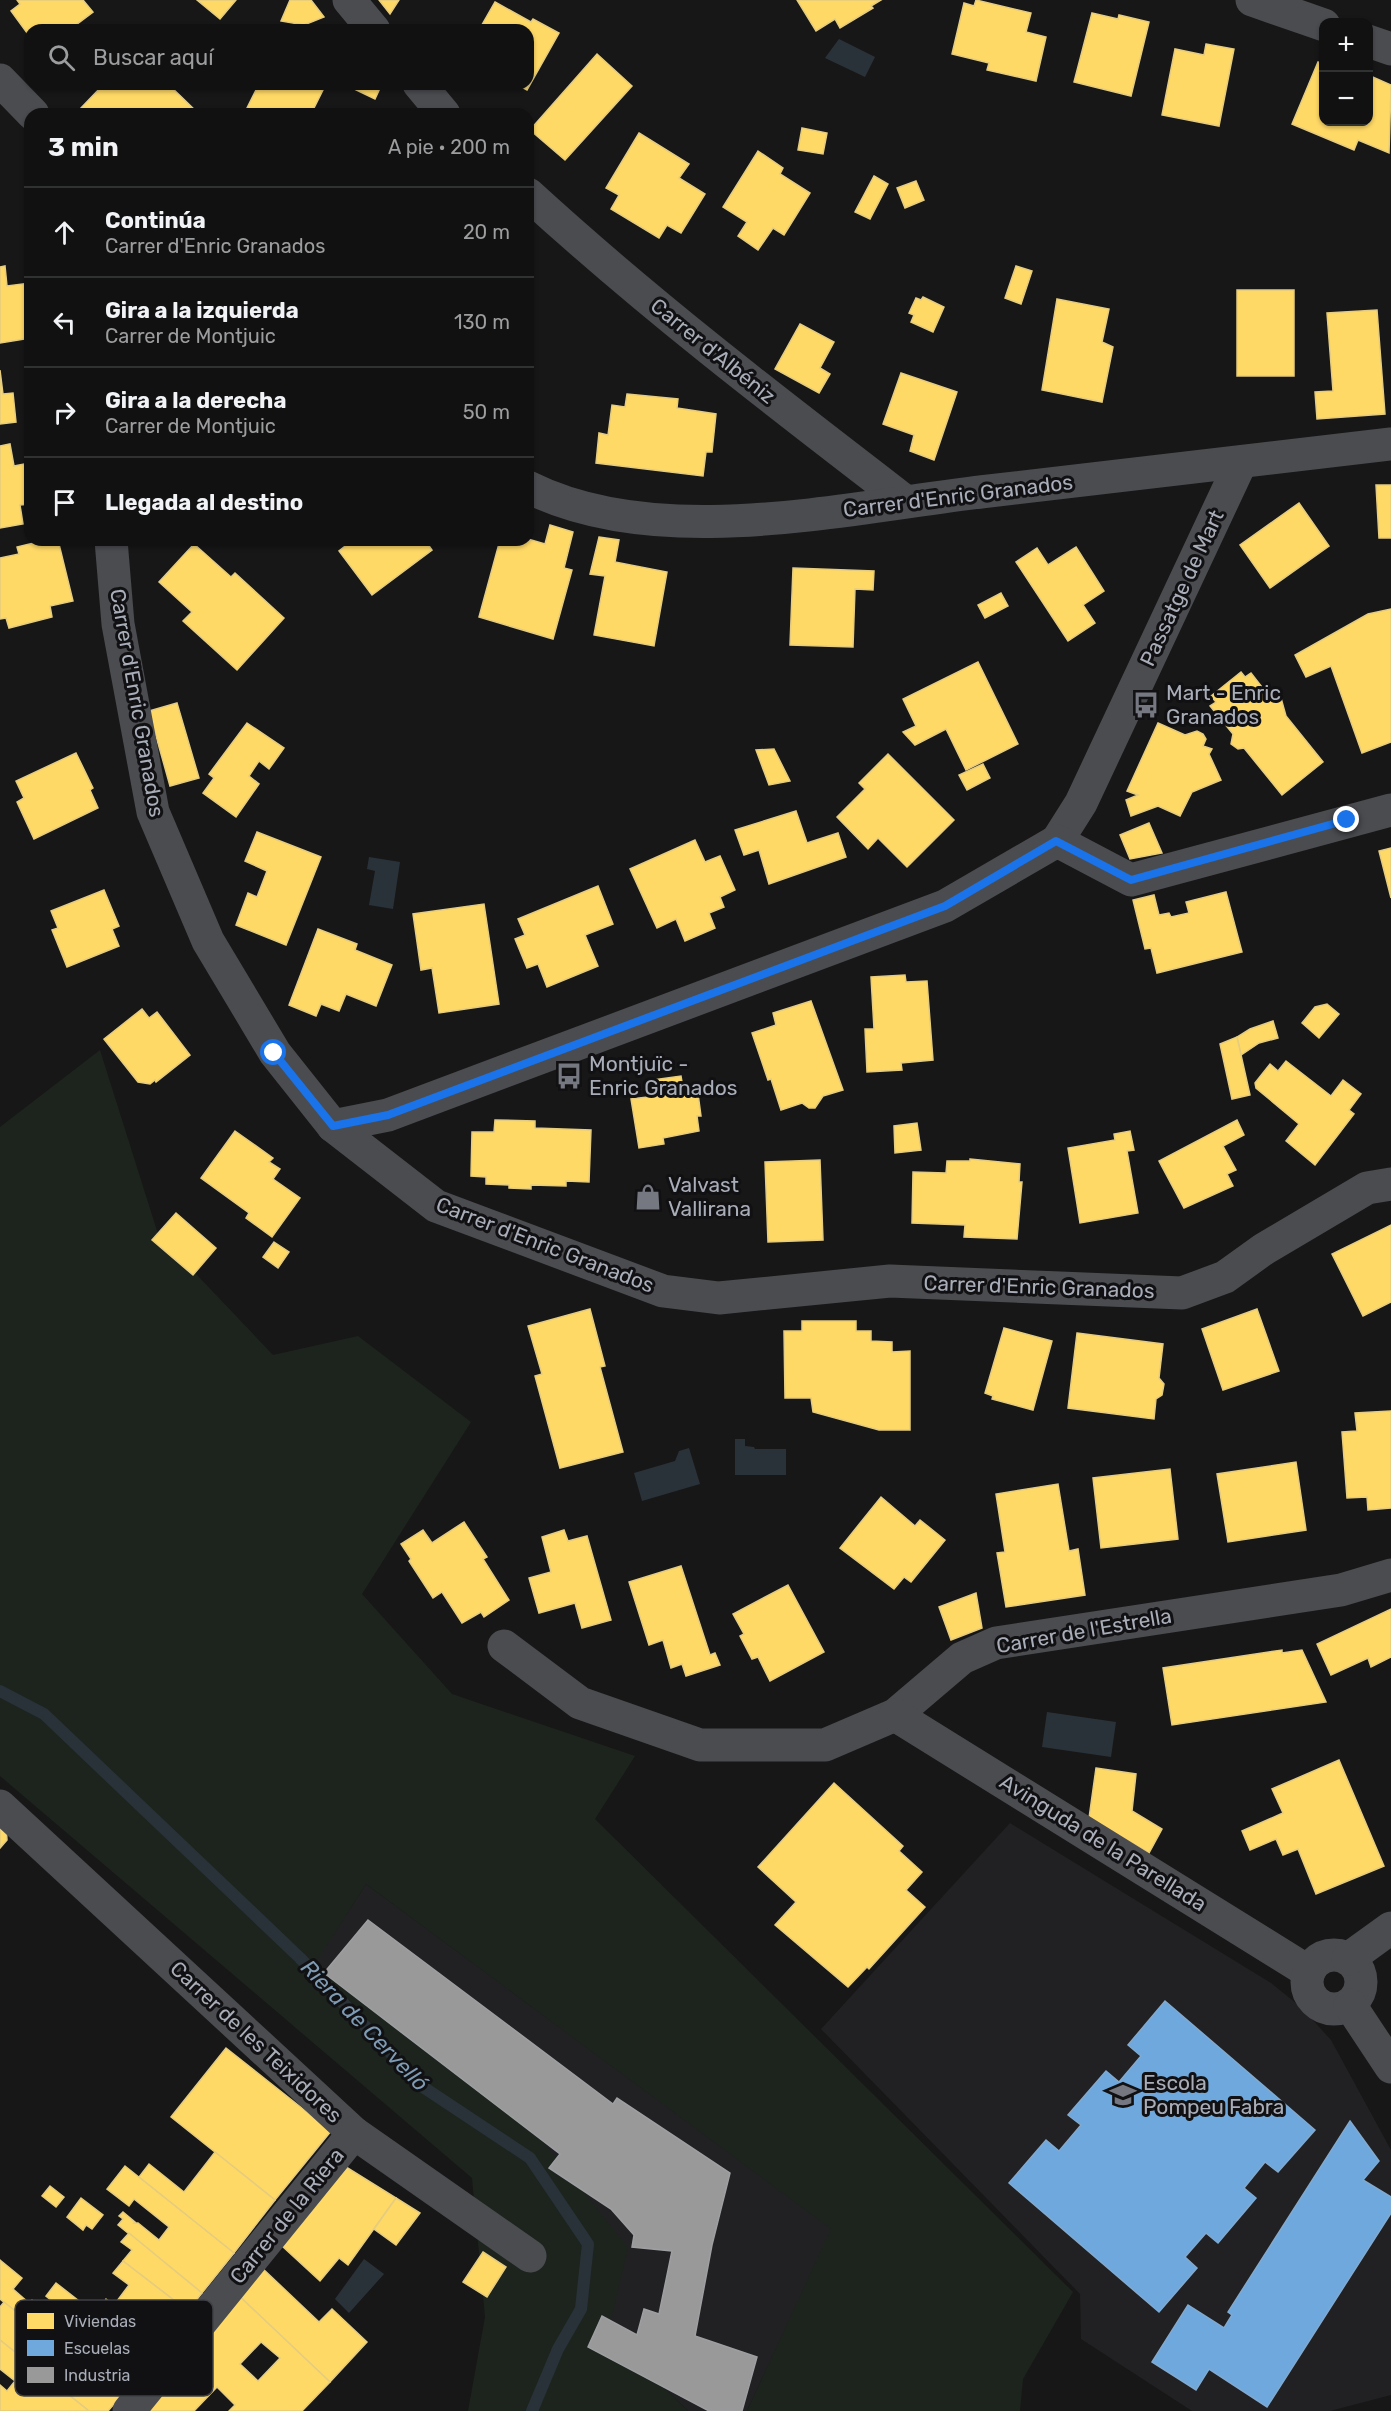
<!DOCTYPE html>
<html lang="es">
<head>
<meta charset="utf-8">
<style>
  body { margin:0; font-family:Rubik,sans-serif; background:#1a1a1a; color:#f1f3f6 }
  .controls { position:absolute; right:18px; top:18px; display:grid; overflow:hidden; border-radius:12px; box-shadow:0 2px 4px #0004 }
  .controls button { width:54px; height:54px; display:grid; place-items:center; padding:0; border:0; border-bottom:2px solid #303131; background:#111; color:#f1f3f6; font:30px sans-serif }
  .stop { position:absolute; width:18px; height:18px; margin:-14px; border:4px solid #1a73e8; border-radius:50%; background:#fff }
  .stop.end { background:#1a73e8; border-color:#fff; box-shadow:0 2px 6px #0008 }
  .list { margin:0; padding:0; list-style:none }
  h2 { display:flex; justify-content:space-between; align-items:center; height:78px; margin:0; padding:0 24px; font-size:26px }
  h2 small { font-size:20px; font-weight:400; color:#9c9d9f }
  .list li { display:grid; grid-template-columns:39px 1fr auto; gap:18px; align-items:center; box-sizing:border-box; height:90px; padding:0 24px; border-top:2px solid #303131 }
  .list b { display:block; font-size:22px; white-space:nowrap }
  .list p { margin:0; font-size:20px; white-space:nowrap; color:#9c9d9f }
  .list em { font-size:20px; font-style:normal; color:#9c9d9f }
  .icon { flex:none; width:33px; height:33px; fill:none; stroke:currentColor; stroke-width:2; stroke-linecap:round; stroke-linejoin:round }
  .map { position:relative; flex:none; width:1391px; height:2411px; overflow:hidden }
  .search { position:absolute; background:#111; box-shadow:0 2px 4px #0004; left:24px; top:24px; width:510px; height:66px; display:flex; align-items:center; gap:15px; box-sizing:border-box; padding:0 21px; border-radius:18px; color:#9c9d9f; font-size:22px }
  .panel { position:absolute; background:#111; box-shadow:0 2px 4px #0004; left:24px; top:108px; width:510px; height:438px; border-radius:18px }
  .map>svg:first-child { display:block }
</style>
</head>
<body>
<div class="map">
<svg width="1391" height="2411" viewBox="0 0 1391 2411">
  <rect width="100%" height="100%" fill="#171717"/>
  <g fill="#212123">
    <polygon points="1010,1823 1271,1983 1302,2008 1331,2040 1391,2150 1391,2395 1330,2411 1192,2411 1081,2339 1080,2294 821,2029"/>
    <polygon points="366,1884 832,2229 747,2411 688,2411 608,2333 314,1964"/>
  </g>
  <polygon fill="#1d241e" points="100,1050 158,1234 273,1355 358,1336 471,1422 362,1594 452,1694 635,1756 595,1819 1073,2292 1023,2379 1020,2411 747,2411 831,2229 366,1884 315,1964 529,2125 628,2247 608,2333 688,2411 468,2411 485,2317 472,2178 0,1776 0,1127"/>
  <g fill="#2a3239">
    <polygon points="839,39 875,57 865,77 825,58"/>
    <polygon points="369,857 400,862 393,909 369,905 375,871 367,869"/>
    <polygon points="735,1439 745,1439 745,1446 754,1447 755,1449 786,1449 786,1475 735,1475"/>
    <polygon points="689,1448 700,1484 642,1501 634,1473 675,1461 679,1451"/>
    <polygon points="1047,1712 1116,1722 1111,1757 1042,1747"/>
    <polygon points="364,2259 384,2274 349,2313 335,2299"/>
  </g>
  <g fill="#ffd966" stroke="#e5cc7f" stroke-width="1.5" fill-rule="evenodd">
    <polygon points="17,0 83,0 93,12 69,30 63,27 60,30 30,30 30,37 11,11 20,4"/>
    <polygon points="197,0 236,0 220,19"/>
    <polygon points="290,0 311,0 324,17 304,25 281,21"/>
    <polygon points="379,0 399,0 390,14"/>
    <polygon points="797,0 881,0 871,6 873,8 840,28 835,19 816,31"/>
    <polygon points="976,0 1031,13 1026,32 1046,37 1036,81 987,70 989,63 952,54 964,3 974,6"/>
    <polygon points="495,2 531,22 533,19 559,33 527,90 516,84 528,84 528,30 479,30"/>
    <polygon points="1092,13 1118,19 1119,15 1149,22 1131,96 1074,82"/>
    <polygon points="1206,44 1234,49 1219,126 1162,115 1175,49 1204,55"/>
    <polygon points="597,54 632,86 565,160 530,130"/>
    <polygon points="1318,62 1324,65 1324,122 1368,122 1368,75 1391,85 1389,153 1358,140 1354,150 1292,124"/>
    <polygon points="104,84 168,84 199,114 80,114 78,111"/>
    <polygon points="259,84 320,84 325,86 311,114 244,114"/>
    <polygon points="344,84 379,84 381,86 375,99"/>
    <polygon points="802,128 827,133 823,154 798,150"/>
    <polygon points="639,133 689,164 679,178 705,194 681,233 667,225 659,238 611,209 619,195 606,188"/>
    <polygon points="758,151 783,168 780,174 810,193 784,235 773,228 758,250 738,236 747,222 723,207"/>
    <polygon points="874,176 888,184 870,219 855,212"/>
    <polygon points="916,181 924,200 905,208 897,188"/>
    <polygon points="5,266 7,286 30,283 30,338 0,343 0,267"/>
    <polygon points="1016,266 1032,271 1021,304 1005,298"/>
    <rect x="1237" y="290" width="57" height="86"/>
    <polygon points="923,297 944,307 933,332 911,322 914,315 909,313 916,298 921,300"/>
    <polygon points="1057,299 1109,309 1102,342 1113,347 1102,402 1042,390"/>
    <polygon points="1377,310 1385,414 1317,419 1315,392 1333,391 1327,313"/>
    <polygon points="800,324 834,342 820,368 830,374 819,393 775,369"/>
    <polygon points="0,370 3,394 13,393 16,422 0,424"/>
    <polygon points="901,373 957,392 934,460 910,451 914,435 883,424"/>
    <polygon points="627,394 678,399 677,408 716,414 712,452 706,452 703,476 596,463 599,433 608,435 612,405 625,407"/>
    <polygon points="10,444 14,466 30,463 30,504 20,505 23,524 0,528 0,446"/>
    <polygon points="1376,485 1391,485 1391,538 1379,538"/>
    <polygon points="1299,503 1329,546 1270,588 1240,545"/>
    <polygon points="550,525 573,532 564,568 572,570 553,639 479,617 500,540 528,539 545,544"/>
    <polygon points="599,537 619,540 615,562 667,572 654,646 594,635 605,576 590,574"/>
    <polygon points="46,540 58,540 73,601 50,606 52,617 9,628 6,618 0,619 0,558 19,554 17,547"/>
    <polygon points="353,540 425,540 432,550 372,595 339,551"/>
    <polygon points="194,544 231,577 235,573 284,618 237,670 183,621 192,612 159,582"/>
    <polygon points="1076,547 1104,591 1083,605 1095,623 1068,641 1016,562 1037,548 1048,565"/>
    <polygon points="793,568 874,571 873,590 855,589 853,647 790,645"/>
    <polygon points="1001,593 1008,606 985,618 978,605"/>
    <polygon points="1391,609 1391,742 1362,753 1331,666 1306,677 1295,655 1368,614"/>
    <polygon points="978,662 1018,744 966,770 946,729 915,745 903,732 916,726 903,699"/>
    <polygon points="1241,672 1245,677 1251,673 1265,691 1281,698 1286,716 1323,762 1282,795 1244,748 1238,749 1231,744 1233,734 1210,706 1216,702 1211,696"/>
    <polygon points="177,703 199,778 170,786 149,711"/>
    <polygon points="247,723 284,748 269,769 259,761 249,776 259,784 236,817 203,793 214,778 209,774"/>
    <polygon points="1158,723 1185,735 1197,731 1203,734 1206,739 1203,746 1212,749 1209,754 1221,780 1192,792 1180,816 1158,806 1131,816 1126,800 1138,795 1127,791"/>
    <polygon points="774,749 790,781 769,785 756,750"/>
    <polygon points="76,753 93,788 90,790 98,808 34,839 17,802 24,798 16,781"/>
    <polygon points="888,754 954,820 907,867 878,838 868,849 837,817 865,789 859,783"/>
    <polygon points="983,764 990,778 967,790 959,775"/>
    <polygon points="796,811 807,843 838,833 846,857 769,884 759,850 744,855 735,830"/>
    <polygon points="1149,823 1162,853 1130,859 1120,835"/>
    <polygon points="257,832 321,857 286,945 236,925 248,893 257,897 267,871 245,861"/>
    <polygon points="695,840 705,862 720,856 735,890 720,897 724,907 709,913 715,928 685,941 676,919 657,928 630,869"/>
    <polygon points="1391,848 1391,898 1379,851"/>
    <polygon points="598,886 613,924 585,935 598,966 547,987 538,964 527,968 515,939 525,935 518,919"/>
    <polygon points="104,890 119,926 112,929 119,946 67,967 52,930 58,928 51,911"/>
    <polygon points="1226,892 1242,952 1157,973 1151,948 1145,949 1133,900 1154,895 1159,915 1169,913 1171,917 1189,913 1186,902"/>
    <polygon points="484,904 499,1004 439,1013 432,968 421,970 413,914"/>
    <polygon points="318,929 357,944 355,950 392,965 376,1006 346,994 339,1011 321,1004 316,1016 289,1005"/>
    <polygon points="905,975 906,982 927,981 933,1060 901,1063 902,1070 867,1072 865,1029 874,1029 871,977"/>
    <polygon points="811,1001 843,1090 823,1096 815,1108 809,1108 802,1103 781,1110 771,1079 768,1080 752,1033 776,1025 773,1013"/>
    <polygon points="1327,1004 1339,1014 1319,1038 1302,1023 1315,1007"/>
    <polygon points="142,1009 149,1018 157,1012 190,1055 156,1082 155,1080 150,1084 138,1082 104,1039"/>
    <polygon points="1273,1021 1278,1038 1259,1043 1241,1055 1237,1037 1250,1029"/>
    <polygon points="1237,1037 1250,1095 1232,1099 1220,1044"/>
    <polygon points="1286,1061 1331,1096 1343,1080 1361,1094 1349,1110 1354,1114 1315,1165 1286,1141 1299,1124 1256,1088 1255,1083 1270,1064 1278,1071"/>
    <polygon points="681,1076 683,1088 697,1086 701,1116 697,1116 699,1131 663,1138 664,1144 639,1148 631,1099 648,1097 646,1081"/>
    <polygon points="495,1120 535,1121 535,1128 591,1130 589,1182 566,1181 566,1186 531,1185 531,1189 509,1188 509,1185 486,1184 486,1177 471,1176 472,1132 494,1132"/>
    <polygon points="1237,1120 1244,1135 1223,1146 1236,1170 1227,1174 1233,1186 1184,1208 1159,1161"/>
    <polygon points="917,1123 921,1150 895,1153 894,1126"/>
    <polygon points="235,1131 273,1158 269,1162 280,1169 273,1179 300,1198 272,1237 246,1218 249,1213 201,1178"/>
    <polygon points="1130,1131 1134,1150 1127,1151 1138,1213 1080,1223 1068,1148 1115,1140 1114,1134"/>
    <polygon points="970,1159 1020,1164 1019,1182 1022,1182 1017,1239 964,1237 965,1225 912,1223 913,1172 946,1173 947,1161 970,1161"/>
    <polygon points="820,1160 823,1240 768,1242 765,1162"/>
    <polygon points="176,1213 216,1248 193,1275 152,1240"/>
    <polygon points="1391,1225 1391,1302 1363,1316 1332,1254"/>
    <polygon points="274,1242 289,1252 278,1268 263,1257"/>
    <polygon points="590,1309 605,1366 600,1367 623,1452 560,1468 535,1376 542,1374 528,1326"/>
    <polygon points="1257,1309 1279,1371 1223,1390 1202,1329"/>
    <polygon points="802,1321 856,1321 856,1331 871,1331 871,1341 892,1342 892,1352 910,1351 910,1430 879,1430 813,1412 811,1398 785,1398 784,1331 802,1331"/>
    <polygon points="1004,1328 1052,1341 1033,1410 992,1399 993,1396 985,1393"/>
    <polygon points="1077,1333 1163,1344 1159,1378 1164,1384 1162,1395 1156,1399 1154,1419 1068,1408"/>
    <polygon points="1391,1411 1391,1508 1368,1510 1367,1497 1347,1498 1342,1432 1357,1431 1355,1413"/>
    <polygon points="1296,1462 1306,1530 1228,1542 1217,1474"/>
    <polygon points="1170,1469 1178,1539 1101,1548 1093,1478"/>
    <polygon points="1058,1484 1069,1551 1078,1549 1085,1595 1006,1607 997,1553 1005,1552 996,1494"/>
    <polygon points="881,1497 915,1526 920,1520 945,1540 911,1582 904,1577 894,1589 840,1548"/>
    <polygon points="464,1522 487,1557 483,1559 509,1600 484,1617 481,1612 462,1623 442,1592 433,1598 409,1561 411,1559 401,1544 423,1530 432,1543"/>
    <polygon points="564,1530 568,1541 587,1536 611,1620 582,1628 575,1603 539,1613 529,1578 551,1572 542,1537"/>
    <polygon points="681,1566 710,1655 715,1653 720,1665 686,1676 682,1664 671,1668 663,1640 649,1645 629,1582"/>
    <polygon points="788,1585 824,1652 770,1681 758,1657 752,1659 740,1636 744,1634 733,1614"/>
    <polygon points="976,1593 982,1628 951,1640 939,1607"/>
    <polygon points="1391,1609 1391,1657 1371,1667 1368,1658 1331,1675 1317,1644"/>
    <polygon points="1282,1650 1282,1653 1302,1650 1326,1702 1172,1725 1163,1668"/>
    <polygon points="1339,1760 1384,1866 1316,1894 1298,1849 1283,1855 1276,1839 1250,1850 1242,1831 1283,1813 1272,1789"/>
    <polygon points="1096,1768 1136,1774 1132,1811 1162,1829 1149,1853 1089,1818"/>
    <polygon points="834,1783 903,1846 899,1851 922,1872 906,1890 925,1907 869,1969 867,1967 848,1987 775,1925 796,1902 758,1867"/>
    <polygon points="0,1820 6,1825 7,1840 0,1848"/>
    <polygon points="226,2048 331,2131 275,2200 171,2117"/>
    <polygon points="215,2152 275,2200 234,2253 139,2177 149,2164 184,2192"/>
    <polygon points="125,2166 234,2253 202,2293 118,2225 123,2219 119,2216 123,2212 135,2222 134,2223 138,2223 159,2240 169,2227 134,2199 129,2206 107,2189"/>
    <polygon points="346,2167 396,2198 348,2265 339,2258 320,2281 282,2246"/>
    <polygon points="50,2186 64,2197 56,2207 42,2196"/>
    <polygon points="81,2198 103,2215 92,2229 86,2225 83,2230 67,2217"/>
    <polygon points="396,2198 420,2213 396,2245 374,2229"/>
    <polygon points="129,2233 202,2293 188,2311 123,2261 132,2250 121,2242"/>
    <polygon points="483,2252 506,2267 487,2297 463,2282"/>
    <polygon points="0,2260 22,2278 13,2289 29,2303 32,2300 61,2323 69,2313 140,2371 121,2396 0,2299"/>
    <polygon points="123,2261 188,2311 140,2371 46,2296 56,2283 97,2315 106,2299 114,2305 129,2285 113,2273"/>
    <polygon points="261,2267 319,2322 332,2309 367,2342 330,2382 236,2293"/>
    <path d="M236 2293 330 2382 302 2411H229L235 2405 217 2387 194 2411H137ZM261 2342 280 2358 258 2381 240 2364Z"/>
    <polygon points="4,2302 121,2396 108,2411 89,2411 0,2340 0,2307"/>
    <polygon points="0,2340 45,2376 89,2411 0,2411 0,2385 7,2391 15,2381 0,2369"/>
  </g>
  <g fill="#6fa8dc" stroke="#80aad1" stroke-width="1.5">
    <polygon points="1165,2001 1315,2130 1278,2172 1265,2162 1244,2188 1256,2198 1218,2243 1206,2233 1185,2257 1197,2268 1159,2312 1009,2183 1046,2140 1059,2151 1081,2125 1068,2115 1106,2071 1119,2082 1141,2056 1128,2045"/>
    <polygon points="1350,2121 1379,2161 1363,2180 1391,2197 1391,2213 1267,2407 1209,2369 1196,2390 1152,2362 1188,2305 1224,2328 1232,2315 1228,2312"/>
  </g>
  <polygon fill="#999" stroke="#9e9fa2" stroke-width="1.5" points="368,1920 613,2104 617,2098 730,2173 712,2245 695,2336 757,2357 742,2411 709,2411 588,2347 602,2316 637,2335 644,2309 659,2314 672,2251 632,2247 634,2235 611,2209 549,2168 560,2154 324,1973"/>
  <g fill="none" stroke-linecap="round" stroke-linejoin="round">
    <polyline stroke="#2a3239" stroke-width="12" points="0,1691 44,1714 300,1958 423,2087 530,2158 588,2244 581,2309 558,2349 532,2411"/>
    <g stroke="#4b4c50" stroke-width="33">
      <polyline points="349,0 374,30"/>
      <polyline points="1252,0 1324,25"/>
      <polyline points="1368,41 1391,49"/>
      <polyline points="0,80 33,114"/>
      <polyline points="419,84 444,114"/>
      <path d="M528 194C648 304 776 402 905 501"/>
      <path d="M528 487C660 553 848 507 989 491 1123 476 1257 460 1391 444"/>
      <polyline points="111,540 118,624 153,812 208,941 275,1053 333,1126 436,1206 663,1291 719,1298 890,1281 1182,1293 1225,1277 1264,1249 1367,1188 1391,1184"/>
      <polyline points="1057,841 1081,803 1241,462"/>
      <polyline points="333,1126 388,1115 945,906 1057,841 1131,880 1391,810"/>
      <polyline points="504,1646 580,1703 700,1745 825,1745 895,1715 962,1658 996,1643 1341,1590 1391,1575"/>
      <polyline points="895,1715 1309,1972"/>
      <polyline points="0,1806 354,2133 530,2256"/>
      <circle cx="1334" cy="1982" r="27"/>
      <polyline points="1348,1959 1391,1928"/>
      <polyline points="1350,2005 1391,2067"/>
      <polyline points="129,2411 354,2133"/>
    </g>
  </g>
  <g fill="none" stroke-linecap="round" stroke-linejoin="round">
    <polyline stroke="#1a73e8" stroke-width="8" points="274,1053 333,1126 388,1115 945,906 1056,841 1131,880 1347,820"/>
  </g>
  <defs>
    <g id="bus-bare" transform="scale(2.07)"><path d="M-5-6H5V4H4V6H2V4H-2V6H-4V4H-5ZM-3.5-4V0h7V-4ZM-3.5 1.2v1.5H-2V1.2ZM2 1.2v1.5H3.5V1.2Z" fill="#757880" stroke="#111113" stroke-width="2.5" paint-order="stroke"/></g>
    <g id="shop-bare" transform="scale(2.07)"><path d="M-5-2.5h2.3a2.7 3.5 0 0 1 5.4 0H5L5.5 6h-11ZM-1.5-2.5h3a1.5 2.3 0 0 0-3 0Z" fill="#757880" stroke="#111113" stroke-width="2.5" paint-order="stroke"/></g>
    <g id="school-bare" transform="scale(2.07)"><path d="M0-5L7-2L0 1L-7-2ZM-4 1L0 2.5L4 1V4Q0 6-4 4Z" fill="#757880" stroke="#111113" stroke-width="2.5" paint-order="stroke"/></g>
  </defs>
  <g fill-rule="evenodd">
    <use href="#bus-bare" x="1146" y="705"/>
    <use href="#bus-bare" x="569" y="1076"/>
    <use href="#shop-bare" x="648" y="1197"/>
    <use href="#school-bare" x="1123" y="2095"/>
  </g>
  <g text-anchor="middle" stroke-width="6" stroke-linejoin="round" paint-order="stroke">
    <g font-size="21" fill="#a8adb8" stroke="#111113">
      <text transform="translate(713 351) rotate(39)" y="7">Carrer d'Albéniz</text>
      <text transform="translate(958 496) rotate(-7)" y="7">Carrer d'Enric Granados</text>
      <text transform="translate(1182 588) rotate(-65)" y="7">Passatge de Mart</text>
      <text transform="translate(137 703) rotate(80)" y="7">Carrer d'Enric Granados</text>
      <text transform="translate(545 1245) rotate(21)" y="7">Carrer d'Enric Granados</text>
      <text transform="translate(1039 1287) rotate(2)" y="7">Carrer d'Enric Granados</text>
      <text transform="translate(1084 1631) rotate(-10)" y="7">Carrer de l'Estrella</text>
      <text transform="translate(1103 1843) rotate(32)" y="7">Avinguda de la Parellada</text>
      <text transform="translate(256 2042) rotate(43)" y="7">Carrer de les Teixidores</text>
      <text transform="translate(287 2216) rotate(-51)" y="7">Carrer de la Riera</text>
    </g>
    <g font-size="21" fill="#a8adb8" stroke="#111113" text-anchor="start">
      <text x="1166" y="700">Mart - Enric<tspan x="1166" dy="24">Granados</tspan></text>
      <text x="589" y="1071">Montjuïc -<tspan x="589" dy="24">Enric Granados</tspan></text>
      <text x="668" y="1192">Valvast<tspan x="668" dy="24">Vallirana</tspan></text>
      <text x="1143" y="2090">Escola<tspan x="1143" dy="24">Pompeu Fabra</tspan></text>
    </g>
    <g font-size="22" font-style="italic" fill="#7f9bb3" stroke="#111113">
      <text transform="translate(365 2025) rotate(46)" y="8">Riera de Cervelló</text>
    </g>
  </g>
  <rect x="15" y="2300" width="198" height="96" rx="9" fill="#111113" stroke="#3e4045" stroke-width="1.5"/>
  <rect x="27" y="2313" width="27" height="16" fill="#ffd966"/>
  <rect x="27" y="2340" width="27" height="16" fill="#6fa8dc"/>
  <rect x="27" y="2367" width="27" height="16" fill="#999"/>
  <g font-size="16" fill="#a8adb8">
    <text x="64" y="2327">Viviendas</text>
    <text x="64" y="2354">Escuelas</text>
    <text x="64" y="2381">Industria</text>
  </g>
</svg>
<div class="controls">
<button>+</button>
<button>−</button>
</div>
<div class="stop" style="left:274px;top:1053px"></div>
<div class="stop end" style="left:1347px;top:820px"></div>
<div class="search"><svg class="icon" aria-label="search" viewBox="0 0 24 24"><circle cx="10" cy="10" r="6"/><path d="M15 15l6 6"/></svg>Buscar aquí</div>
<section class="panel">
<h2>3 min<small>A pie · 200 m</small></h2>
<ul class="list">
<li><svg class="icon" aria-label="ahead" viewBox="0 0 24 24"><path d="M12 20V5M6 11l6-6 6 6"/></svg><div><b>Continúa</b><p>Carrer d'Enric Granados</p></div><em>20 m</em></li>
<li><svg class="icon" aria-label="left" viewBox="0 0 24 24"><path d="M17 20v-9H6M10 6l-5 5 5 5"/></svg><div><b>Gira a la izquierda</b><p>Carrer de Montjuic</p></div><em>130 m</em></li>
<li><svg class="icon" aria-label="right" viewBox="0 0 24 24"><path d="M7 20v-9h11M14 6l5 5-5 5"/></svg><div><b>Gira a la derecha</b><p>Carrer de Montjuic</p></div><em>50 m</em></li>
<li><svg class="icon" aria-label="arrive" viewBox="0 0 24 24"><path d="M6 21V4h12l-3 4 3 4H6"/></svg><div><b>Llegada al destino</b></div></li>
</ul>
</section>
</div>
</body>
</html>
